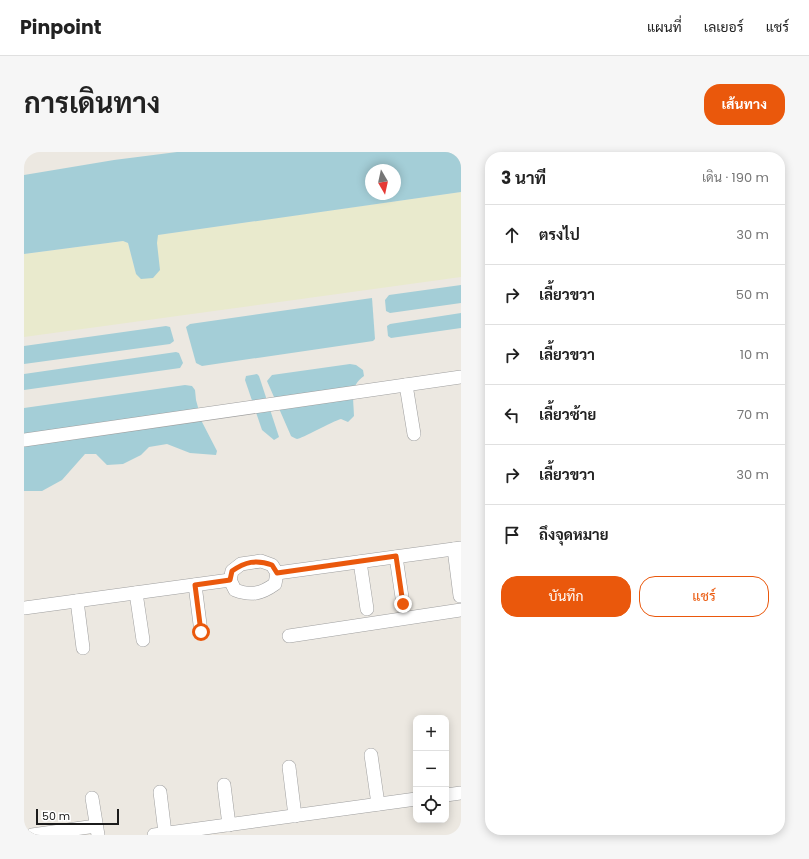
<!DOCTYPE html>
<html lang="th">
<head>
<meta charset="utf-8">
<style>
  body { margin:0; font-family:Poppins,Sarabun,sans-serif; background:#f6f6f6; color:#222 }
  .controls { position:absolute; right:12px; bottom:12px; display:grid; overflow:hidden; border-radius:8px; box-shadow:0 2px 10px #0003 }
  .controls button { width:36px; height:36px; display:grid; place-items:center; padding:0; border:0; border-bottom:1px solid #e0e0e0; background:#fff; color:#222; font:20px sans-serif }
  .compass { position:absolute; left:341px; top:12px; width:36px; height:36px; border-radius:50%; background:#fff; box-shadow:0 2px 10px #0003; rotate:171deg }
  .scale { position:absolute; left:12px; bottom:10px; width:83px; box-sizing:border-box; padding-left:4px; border:2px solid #1b1b1b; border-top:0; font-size:11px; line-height:14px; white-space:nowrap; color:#1b1b1b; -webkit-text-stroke:3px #fff; paint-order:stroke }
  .stop { position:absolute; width:12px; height:12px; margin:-9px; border:3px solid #ea580c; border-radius:50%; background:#fff }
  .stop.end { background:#ea580c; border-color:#fff; box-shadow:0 1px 4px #0008 }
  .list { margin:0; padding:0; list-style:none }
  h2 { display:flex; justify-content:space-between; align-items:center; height:52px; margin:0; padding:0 16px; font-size:17px }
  h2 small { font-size:13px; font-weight:400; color:#767676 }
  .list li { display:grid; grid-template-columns:26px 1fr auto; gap:12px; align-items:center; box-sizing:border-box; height:60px; padding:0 16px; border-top:1px solid #e0e0e0 }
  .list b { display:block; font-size:15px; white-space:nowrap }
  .list em { font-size:13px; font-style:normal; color:#767676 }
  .actions { display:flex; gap:8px; padding:12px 16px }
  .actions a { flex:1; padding:9px 0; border:1px solid #ea580c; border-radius:16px; text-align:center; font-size:14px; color:#ea580c }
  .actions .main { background:#ea580c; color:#fff }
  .icon { flex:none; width:22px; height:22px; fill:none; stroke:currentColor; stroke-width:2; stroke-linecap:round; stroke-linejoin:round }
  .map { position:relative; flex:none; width:437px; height:683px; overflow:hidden; border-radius:16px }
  header { display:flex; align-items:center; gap:24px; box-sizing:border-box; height:56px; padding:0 20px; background:#fff; border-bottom:1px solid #e0e0e0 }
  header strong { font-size:19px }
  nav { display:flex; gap:22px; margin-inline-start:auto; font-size:14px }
  .intro { display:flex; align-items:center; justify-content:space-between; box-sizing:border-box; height:96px; padding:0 24px }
  h1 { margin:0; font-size:28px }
  .button { padding:10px 18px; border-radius:16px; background:#ea580c; color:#fff; font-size:14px; font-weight:700 }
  main { display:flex; gap:24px; padding:0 24px }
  aside { flex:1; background:#fff; border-radius:16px; box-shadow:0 2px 10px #0003 }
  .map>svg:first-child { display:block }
</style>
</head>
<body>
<header>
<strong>Pinpoint</strong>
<nav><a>แผนที่</a><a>เลเยอร์</a><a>แชร์</a></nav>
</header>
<div class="intro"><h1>การเดินทาง</h1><a class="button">เส้นทาง</a></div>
<main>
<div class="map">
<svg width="437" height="683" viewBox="0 0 437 683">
  <rect width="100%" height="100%" fill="#ece8e1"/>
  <polygon fill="#e9eacd" points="437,40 437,125 0,185 0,102 99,89 104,91 112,122 133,91 133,83"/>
  <g fill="#a4ced7" fill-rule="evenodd">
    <path d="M153 0H437V40L134 83 133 91 136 118 129 126 117 127 112 122 104 91 99 89 0 102V23L90 8ZM347 18H371V42H347Z"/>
    <polygon points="437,133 437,151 366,161 362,159 361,148 365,143"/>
    <polygon points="348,146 351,187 349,189 178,214 172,211 162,175 166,172"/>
    <polygon points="437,161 437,176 367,186 364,184 363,174 366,172"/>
    <polygon points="142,174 146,175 150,189 146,192 0,212 0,194"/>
    <polygon points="152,200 155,201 159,211 156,216 0,238 0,222"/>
    <path d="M326 212 332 213 339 218 340 224C325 234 330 248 330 264L324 270 317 267C309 269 277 287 273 287 272 287 267 284 267 284L243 229 248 223Z"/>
    <polygon points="233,222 235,224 255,285 250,288 238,278 221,228 222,224"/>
    <polygon points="161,233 168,234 171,238 172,248 178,270 193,299 192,303 166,301 143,292 125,295 117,303 99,312 83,313 72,302 61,302 38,328 18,339 0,339 0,256"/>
  </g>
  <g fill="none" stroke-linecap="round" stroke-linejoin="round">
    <g stroke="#9f9f9f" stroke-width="14">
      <g id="minor">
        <polyline points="382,233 390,282"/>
        <polyline points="0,288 437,225"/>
        <polyline points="430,397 436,444"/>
        <polyline points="372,405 379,452"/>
        <path d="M237 409 248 413 253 421 251 432C237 442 227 444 211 438L206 428 208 419 217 412Z"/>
        <polyline points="336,410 343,457"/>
        <polyline points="253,421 437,396"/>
        <polyline points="171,433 177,480"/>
        <polyline points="112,441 119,488"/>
        <polyline points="53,449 59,496"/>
        <polyline points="0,456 206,428"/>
        <polyline points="265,484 437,458"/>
        <polyline points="347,603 354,652"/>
        <polyline points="265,615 271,664"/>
        <polyline points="200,633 205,673"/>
        <polyline points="136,640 141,681"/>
        <polyline points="422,643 437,641"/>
        <polyline points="68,646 74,683"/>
        <polyline points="8,683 72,674"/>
        <polyline points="130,683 392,647"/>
      </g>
    </g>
    <use href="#minor" stroke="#fff" stroke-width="13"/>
  </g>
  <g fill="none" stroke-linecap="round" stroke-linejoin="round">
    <path stroke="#ea580c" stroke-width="5" d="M177 480 171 433 206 428 208 419C221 410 232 407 248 413L253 421 372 404 379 452"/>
  </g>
</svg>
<div class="controls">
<button>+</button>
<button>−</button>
<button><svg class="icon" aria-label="locate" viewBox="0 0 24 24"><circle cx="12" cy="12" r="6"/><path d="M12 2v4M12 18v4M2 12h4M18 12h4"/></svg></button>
</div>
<svg class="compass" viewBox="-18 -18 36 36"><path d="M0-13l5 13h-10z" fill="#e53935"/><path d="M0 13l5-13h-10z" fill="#767676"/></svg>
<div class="scale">50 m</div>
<div class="stop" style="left:177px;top:480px"></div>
<div class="stop end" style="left:379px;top:452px"></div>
</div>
<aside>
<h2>3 นาที<small>เดิน · 190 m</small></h2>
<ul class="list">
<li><svg class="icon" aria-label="ahead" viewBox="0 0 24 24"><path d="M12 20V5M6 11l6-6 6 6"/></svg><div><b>ตรงไป</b></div><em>30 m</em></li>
<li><svg class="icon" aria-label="right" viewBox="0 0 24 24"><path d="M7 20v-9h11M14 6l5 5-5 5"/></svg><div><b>เลี้ยวขวา</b></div><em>50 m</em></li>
<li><svg class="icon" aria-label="right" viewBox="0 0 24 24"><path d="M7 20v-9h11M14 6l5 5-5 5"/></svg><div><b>เลี้ยวขวา</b></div><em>10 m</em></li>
<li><svg class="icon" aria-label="left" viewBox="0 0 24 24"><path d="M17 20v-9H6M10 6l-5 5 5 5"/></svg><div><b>เลี้ยวซ้าย</b></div><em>70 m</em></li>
<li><svg class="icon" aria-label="right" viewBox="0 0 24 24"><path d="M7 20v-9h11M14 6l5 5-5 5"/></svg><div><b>เลี้ยวขวา</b></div><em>30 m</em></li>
<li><svg class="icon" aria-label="arrive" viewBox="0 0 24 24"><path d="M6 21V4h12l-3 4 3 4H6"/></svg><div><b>ถึงจุดหมาย</b></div></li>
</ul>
<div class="actions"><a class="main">บันทึก</a><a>แชร์</a></div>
</aside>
</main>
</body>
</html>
